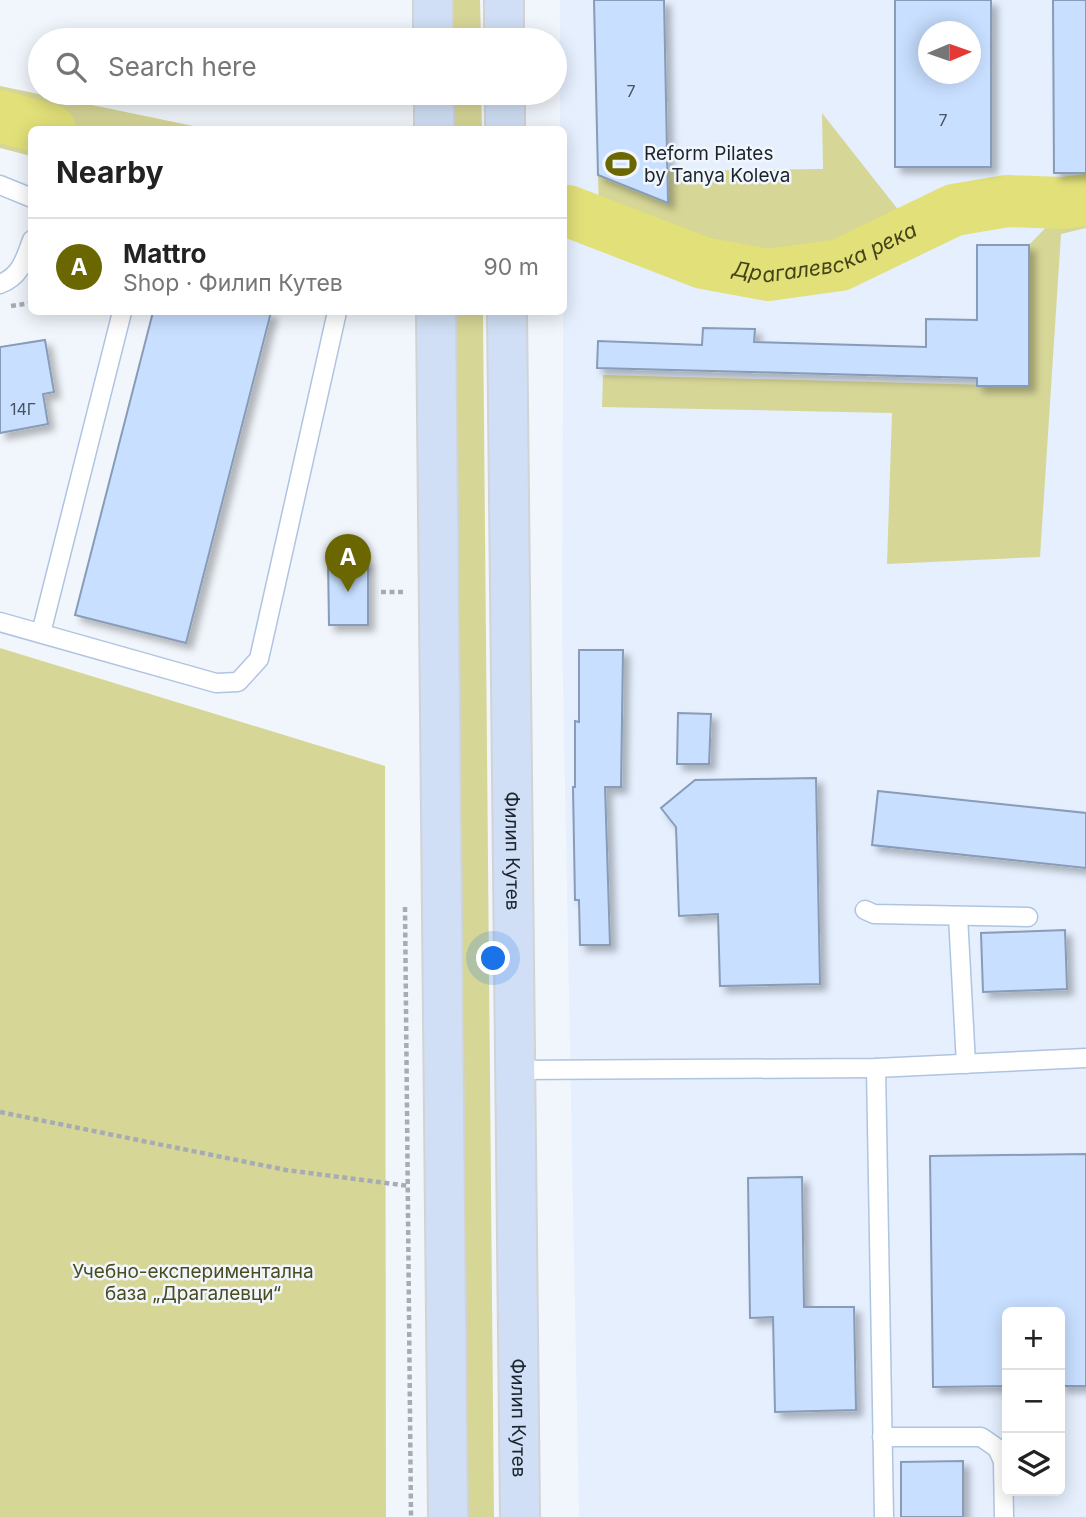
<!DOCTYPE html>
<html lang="en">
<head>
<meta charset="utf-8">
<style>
  body { margin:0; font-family:Inter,sans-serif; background:#f6f6f6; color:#222 }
  .controls { position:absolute; right:21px; bottom:21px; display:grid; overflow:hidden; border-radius:10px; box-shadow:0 4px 18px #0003 }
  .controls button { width:63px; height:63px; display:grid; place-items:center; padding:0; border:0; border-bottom:2px solid #e0e0e0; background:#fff; color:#222; font:35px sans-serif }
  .compass { position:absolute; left:918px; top:21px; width:63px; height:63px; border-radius:50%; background:#fff; box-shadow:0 4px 18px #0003; rotate:88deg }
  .you { position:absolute; left:494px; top:959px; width:24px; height:24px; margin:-18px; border:5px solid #fff; border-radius:50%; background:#1a73e8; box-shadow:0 0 0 10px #1a73e833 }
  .badge { display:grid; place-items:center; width:46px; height:46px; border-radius:50%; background:#6a6700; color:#fff; font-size:23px; font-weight:700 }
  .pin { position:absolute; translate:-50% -58px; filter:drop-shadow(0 2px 4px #0008) }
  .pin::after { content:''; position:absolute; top:37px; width:24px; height:21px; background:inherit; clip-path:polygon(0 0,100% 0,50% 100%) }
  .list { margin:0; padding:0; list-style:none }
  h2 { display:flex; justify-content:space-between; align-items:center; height:91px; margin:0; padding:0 28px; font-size:30px }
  h2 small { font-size:23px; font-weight:400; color:#767676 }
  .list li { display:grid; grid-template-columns:46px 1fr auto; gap:21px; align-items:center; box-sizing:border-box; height:98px; padding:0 28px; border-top:2px solid #e0e0e0 }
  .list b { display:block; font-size:26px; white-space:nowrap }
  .list p { margin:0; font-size:23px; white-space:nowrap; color:#767676 }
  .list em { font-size:23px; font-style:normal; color:#767676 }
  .icon { flex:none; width:38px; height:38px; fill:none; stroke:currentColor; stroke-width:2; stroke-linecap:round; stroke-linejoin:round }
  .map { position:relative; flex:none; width:1086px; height:1517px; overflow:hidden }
  .search { position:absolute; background:#fff; box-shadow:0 4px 18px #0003; left:28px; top:28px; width:539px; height:77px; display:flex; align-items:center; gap:18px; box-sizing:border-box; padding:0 24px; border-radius:38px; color:#767676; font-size:26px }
  .panel { position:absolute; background:#fff; box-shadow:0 4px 18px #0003; left:28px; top:126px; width:539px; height:189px; border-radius:10px }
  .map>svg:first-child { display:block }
</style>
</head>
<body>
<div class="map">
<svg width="1086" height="1517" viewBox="0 0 1086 1517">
  <defs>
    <filter id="shadow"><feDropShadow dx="6" dy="6" stdDeviation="3.5" flood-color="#0004"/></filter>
  </defs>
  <rect width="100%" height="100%" fill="#f1f6fc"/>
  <path fill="#e5effe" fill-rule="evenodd" d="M560 0H1086V1517H579L562 629 564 130 560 129ZM928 32H970V74H928ZM1007 1312H1060V1491H1007Z"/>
  <g fill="#d6d697">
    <polygon points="447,0 480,0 481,40 447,40"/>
    <polygon points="0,86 208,129 32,130 31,156 0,148"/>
    <polygon points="448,93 481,93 482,129 448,129"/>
    <path d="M822 113 907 221C849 258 781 278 713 257 674 246 636 225 599 209L598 175 667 203V171L823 169Z"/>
    <polygon points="1086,208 1086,228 1061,234 1040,557 887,564 892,413 602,407 603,375 1029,386 1029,245 1059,214"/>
    <polygon points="450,312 483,312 494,1517 459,1517"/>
    <polygon points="0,648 385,766 386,1517 0,1517"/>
  </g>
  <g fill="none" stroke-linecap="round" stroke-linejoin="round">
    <g stroke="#e1e079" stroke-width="52">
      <polyline points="0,116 50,130"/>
      <path id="s1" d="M568 211 703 263 768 275 840 265 954 210 1007 201 1062 203 1086 200"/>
    </g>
  </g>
  <g fill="#c8dfff" stroke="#889cb7" stroke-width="2" fill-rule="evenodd" filter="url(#shadow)">
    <polygon points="594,0 664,0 668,203 598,175"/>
    <path d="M895 0H991V167H895ZM928 32H970V74H928Z"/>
    <polygon points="1053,0 1086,0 1086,173 1054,173"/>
    <polygon points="977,245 1029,245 1029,386 977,386 977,378 597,368 598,341 702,345 703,328 755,329 754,342 926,347 926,319 977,320"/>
    <polygon points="153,312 271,312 186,643 75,615"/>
    <polygon points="45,340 54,392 43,394 48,424 0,433 0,347"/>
    <polygon points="368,559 368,625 329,625 328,560"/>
    <polygon points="579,650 623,650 621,787 605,787 610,945 580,945 579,900 575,900 573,787 575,787 575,721 579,722"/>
    <polygon points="678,713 711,714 709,764 677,764"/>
    <polygon points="816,778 820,984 720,986 718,914 679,916 676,827 661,808 695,780"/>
    <polygon points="878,791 1086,813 1086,868 872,845"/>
    <polygon points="1065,930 1067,989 983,992 981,933"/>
    <polygon points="1086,1154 1086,1386 1060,1386 1060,1312 1007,1312 1007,1386 933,1387 930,1156"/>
    <polygon points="802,1177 804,1307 854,1307 856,1410 775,1412 773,1317 750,1318 748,1178"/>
    <polygon points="963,1461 963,1517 901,1517 901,1462"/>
  </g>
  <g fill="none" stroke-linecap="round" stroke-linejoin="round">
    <g stroke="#afc4e0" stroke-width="21">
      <g id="service">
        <polyline points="0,185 32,198"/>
        <path d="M0 284C21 276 25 259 32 240"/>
        <polyline points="0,622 216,683 238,682 259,659 337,312"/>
        <polyline points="41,633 122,312"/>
        <polyline points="865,910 874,914 1028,917"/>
        <polyline points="958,916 966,1064"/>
        <polyline points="876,1068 884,1517"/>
        <polyline points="515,1070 876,1068 1086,1058"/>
        <polyline points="882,1437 981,1437 997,1448 1003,1461 1004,1517"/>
      </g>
    </g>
    <g stroke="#d1d3d5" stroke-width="42">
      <g id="primary">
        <polyline points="433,0 433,40"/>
        <polyline points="504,0 504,40"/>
        <polyline points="434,93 434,130"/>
        <polyline points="505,93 505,130"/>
        <polyline points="436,312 448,1517"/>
        <path id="s2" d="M507 312 520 1517"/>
      </g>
    </g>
    <g stroke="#a6acb3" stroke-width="4.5" stroke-dasharray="5 3.5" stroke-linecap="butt">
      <polyline points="11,306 32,303"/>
      <polyline points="381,592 403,592"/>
      <polyline points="405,907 411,1517"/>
      <polyline points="0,1112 286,1170 409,1186"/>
    </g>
    <use href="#service" stroke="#fff" stroke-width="18"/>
    <use href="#primary" stroke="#d0dff5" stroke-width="38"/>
  </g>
  <defs>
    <g id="stadium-bare" transform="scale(2.415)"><path d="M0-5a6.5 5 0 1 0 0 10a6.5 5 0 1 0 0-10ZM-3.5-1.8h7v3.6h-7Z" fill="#6a6700" stroke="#f1f6fc" stroke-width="2.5" paint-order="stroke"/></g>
  </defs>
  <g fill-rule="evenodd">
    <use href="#stadium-bare" x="621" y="164"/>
  </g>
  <g text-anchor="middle" stroke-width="5" stroke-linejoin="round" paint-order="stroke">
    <g font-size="16" fill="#465262">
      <text x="631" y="97">7</text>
      <text x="943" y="126">7</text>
      <text x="23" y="415">14Г</text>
    </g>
    <g font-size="19" fill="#1b232d" stroke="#f1f6fc" text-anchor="start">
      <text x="644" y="160">Reform Pilates<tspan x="644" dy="22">by Tanya Koleva</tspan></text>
    </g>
    <g font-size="19" fill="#1b232d" stroke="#f1f6fc">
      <text dy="7" stroke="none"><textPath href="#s2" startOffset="539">Филип Кутев</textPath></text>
      <text dy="7" stroke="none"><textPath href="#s2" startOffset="1106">Филип Кутев</textPath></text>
    </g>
    <g font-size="19" fill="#4b4b20" stroke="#f1f6fc">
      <text x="193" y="1278">Учебно-експериментална<tspan x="193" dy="22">база „Драгалевци“</tspan></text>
    </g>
    <g font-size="21" font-style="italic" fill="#444318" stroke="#f1f6fc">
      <text dy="7" stroke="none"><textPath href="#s1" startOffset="271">Драгалевска река</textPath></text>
    </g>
  </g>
</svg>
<div class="controls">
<button>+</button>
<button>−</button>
<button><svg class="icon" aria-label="layers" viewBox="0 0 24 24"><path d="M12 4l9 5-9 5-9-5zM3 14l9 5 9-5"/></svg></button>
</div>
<svg class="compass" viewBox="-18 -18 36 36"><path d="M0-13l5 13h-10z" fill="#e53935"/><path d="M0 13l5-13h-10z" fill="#767676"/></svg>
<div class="you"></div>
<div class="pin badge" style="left:348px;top:592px">A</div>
<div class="search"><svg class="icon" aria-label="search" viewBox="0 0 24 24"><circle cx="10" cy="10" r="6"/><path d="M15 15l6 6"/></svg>Search here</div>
<section class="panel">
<h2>Nearby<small></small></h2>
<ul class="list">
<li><span class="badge">A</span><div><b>Mattro</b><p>Shop · Филип Кутев</p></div><em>90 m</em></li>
</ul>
</section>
</div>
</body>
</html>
